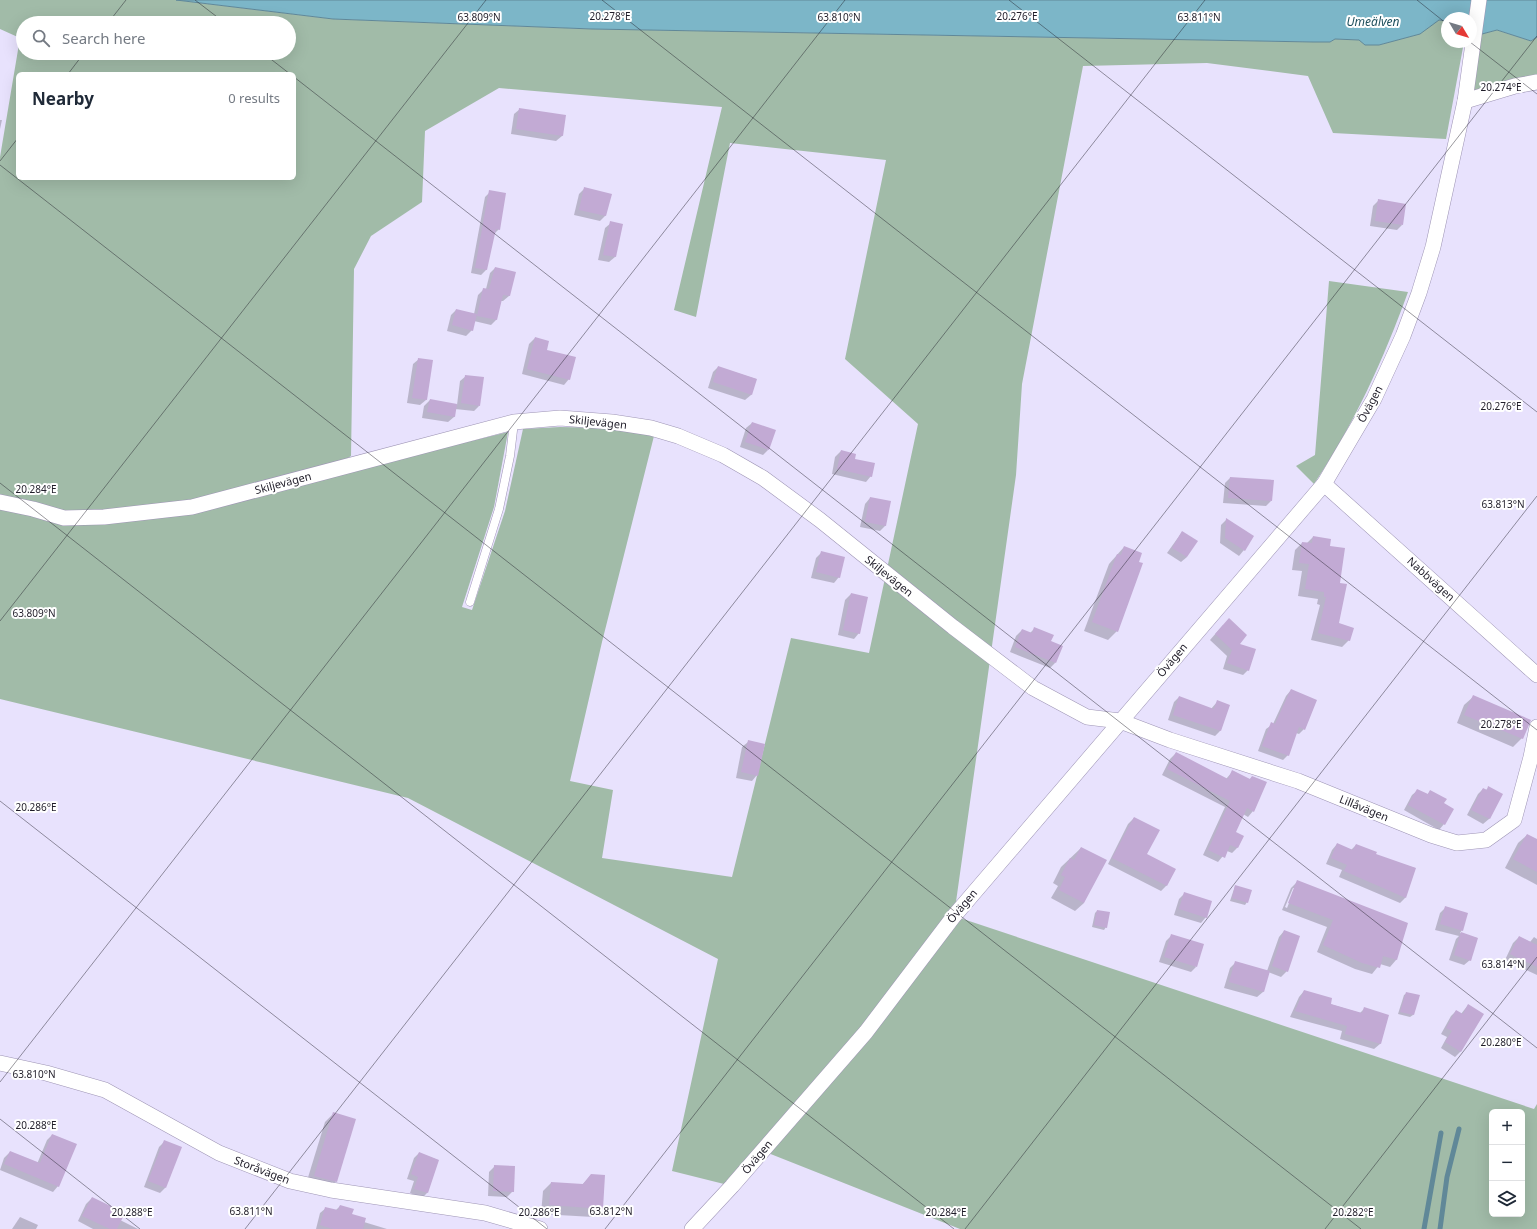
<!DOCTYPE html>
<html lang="en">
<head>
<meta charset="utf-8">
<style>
  body { margin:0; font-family:"Noto Sans",sans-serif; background:#f2f2f3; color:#1f2937 }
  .controls { position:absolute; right:12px; bottom:12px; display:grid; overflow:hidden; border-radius:6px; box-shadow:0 4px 16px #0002 }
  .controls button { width:36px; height:36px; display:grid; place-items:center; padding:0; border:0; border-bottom:1px solid #e0e1e3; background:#fff; color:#1f2937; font:20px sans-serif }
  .compass { position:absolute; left:1441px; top:12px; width:36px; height:36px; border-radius:50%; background:#fff; box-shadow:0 4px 16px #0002; rotate:128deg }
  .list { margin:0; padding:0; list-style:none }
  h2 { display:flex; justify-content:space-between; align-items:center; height:52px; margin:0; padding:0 16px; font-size:17px }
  h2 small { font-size:13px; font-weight:400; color:#747a83 }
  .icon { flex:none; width:22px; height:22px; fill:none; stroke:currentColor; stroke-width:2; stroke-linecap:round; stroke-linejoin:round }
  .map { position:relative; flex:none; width:1537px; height:1229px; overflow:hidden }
  .search { position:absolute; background:#fff; box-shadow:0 4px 16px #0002; left:16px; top:16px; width:280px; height:44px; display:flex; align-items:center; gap:10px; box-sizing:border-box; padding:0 14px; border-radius:22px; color:#747a83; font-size:15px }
  .panel { position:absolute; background:#fff; box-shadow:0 4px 16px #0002; left:16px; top:72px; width:280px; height:108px; border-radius:6px }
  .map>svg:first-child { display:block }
</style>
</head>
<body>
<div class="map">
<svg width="1537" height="1229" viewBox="0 0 1537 1229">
  <rect width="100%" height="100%" fill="#e8e2fd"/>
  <g fill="#a1bba8" fill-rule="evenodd">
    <path d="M0 0H176L333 19 592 29 1313 42H1330L1335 39 1360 40 1365 45H1379L1419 34 1439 20 1447 21V42H1464L1446 139 1333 133 1308 76 1207 63 1083 66 1022 384 1016 475 954 916 1534 1109 1537 1104V1229H960L763 1151 732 1186 672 1171 718 959 408 798 0 699V157L20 38 0 29ZM23 23H289V53H23ZM18 74H294V178H18ZM499 88 722 107 674 310 696 317 730 143 886 160 845 359 918 424 869 653 791 638 732 877 602 858 613 790 570 781 602 642 654 436 611 428 560 427 523 429 505 511 472 610 462 607 494 507 508 432 353 470 328 471 351 456 354 269 371 236 422 202 425 131ZM1492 1112H1522V1214H1492Z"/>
    <polygon points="1497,30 1531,41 1537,37 1537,82 1465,101 1482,34"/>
    <path d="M1329 281 1408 292C1384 358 1354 425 1314 484L1296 466 1315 455Z"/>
  </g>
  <polygon fill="#7cb6c8" stroke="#608898" points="176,0 1537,0 1537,37 1531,41 1497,30 1482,34 1471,32 1471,18 1447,18 1447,21 1439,20 1420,34 1379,45 1365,45 1359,40 1335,39 1330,42 1313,42 592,29 333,19"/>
  <g fill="#0003" fill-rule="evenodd">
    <polygon points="520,109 565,116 562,136 556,141 511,134 514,114"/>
    <polygon points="0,120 2,120 0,129"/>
    <polygon points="585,188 610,195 605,216 600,221 574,215 579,194"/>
    <polygon points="490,192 499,229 494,234 486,270 481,275 471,273 485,197"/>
    <polygon points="1378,201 1402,225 1397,230 1370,226 1373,206"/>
    <polygon points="611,223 615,257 609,262 598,260 605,228"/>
    <polygon points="495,268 515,273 509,296 503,301 501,301 496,320 491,325 474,321 472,330 466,336 447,331 451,315 456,310 474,314 478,295 484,289 486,289 490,273"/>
    <polygon points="535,338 569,379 564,385 522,374 529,344"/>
    <polygon points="419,359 426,400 420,405 407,403 413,364"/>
    <polygon points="718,367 756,379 751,395 745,400 708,388 713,372"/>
    <polygon points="466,376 479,406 474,411 455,409 454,417 448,422 422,418 424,406 430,400 457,405 460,381"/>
    <polygon points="752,423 768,450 763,455 740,447 746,428"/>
    <polygon points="841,451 854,460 871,476 866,482 832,474 835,457"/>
    <polygon points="1230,478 1271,501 1266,506 1223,503 1225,483"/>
    <polygon points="870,498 886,525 880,531 860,527 865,504"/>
    <polygon points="1227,519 1244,550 1239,556 1220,543 1221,525"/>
    <polygon points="1182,532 1187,557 1181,562 1167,553"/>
    <polygon points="1313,537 1329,547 1339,583 1338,623 1349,640 1342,647 1311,640 1320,605 1317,604 1318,599 1298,596 1302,571 1292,570 1295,550 1302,543 1307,543"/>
    <polygon points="1124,547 1138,563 1117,631 1108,640 1084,631 1109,564"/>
    <polygon points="821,553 839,577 834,583 811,578 816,558"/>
    <polygon points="851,594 859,633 854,639 838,635 845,600"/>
    <polygon points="1223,625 1248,670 1243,675 1223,669 1227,656 1210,640"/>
    <polygon points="1035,628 1050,642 1055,663 1050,668 1010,652 1016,636 1022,630 1030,633"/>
    <polygon points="1291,690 1304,729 1299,734 1296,733 1288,755 1283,760 1258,751 1266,729 1273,724 1286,696"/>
    <polygon points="1179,697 1211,709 1217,702 1229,706 1220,731 1215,736 1168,720 1174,702"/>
    <polygon points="1473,697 1522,738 1513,747 1457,723 1464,705"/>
    <polygon points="748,742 757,775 752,781 736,778 742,747"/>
    <polygon points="1176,753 1226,779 1233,771 1249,780 1252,777 1253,811 1248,817 1243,814 1235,833 1243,836 1237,848 1232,853 1227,851 1218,862 1203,855 1225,807 1162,775 1170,759"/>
    <polygon points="1488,788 1501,794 1489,819 1483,824 1467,815 1478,794 1483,789 1486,790"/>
    <polygon points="1418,790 1427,795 1430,791 1444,824 1439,830 1404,810 1412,795"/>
    <polygon points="1134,818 1146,855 1175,870 1166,886 1161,891 1108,864 1128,824"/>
    <polygon points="1527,835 1537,840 1537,885 1505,868 1518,843"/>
    <polygon points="1337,844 1351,850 1356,845 1374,855 1415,868 1405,898 1400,903 1339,877 1342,870 1326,864 1332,850"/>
    <polygon points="1081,848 1084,903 1075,911 1051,898 1058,886 1053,883 1061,867"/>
    <path d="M1297 882 1407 924 1396 960 1390 967 1380 964 1372 974 1355 969 1317 952 1327 927 1282 910 1291 888ZM1293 888H1295L1287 908 1285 907Z"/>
    <polygon points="1235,886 1247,902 1245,905 1230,901"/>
    <polygon points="1185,893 1206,917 1201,923 1174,915 1179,899"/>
    <polygon points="1446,907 1462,930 1460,933 1477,938 1470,960 1464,965 1449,960 1456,939 1459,936 1435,930 1440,913"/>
    <polygon points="1097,911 1106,927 1104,930 1092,927 1095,913"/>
    <polygon points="1284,931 1287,971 1281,977 1268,972 1263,992 1257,997 1224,988 1230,968 1236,962 1267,971 1279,937"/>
    <polygon points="1172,935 1196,967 1191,972 1159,962 1166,941"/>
    <polygon points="1519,937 1530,942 1534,937 1537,939 1537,975 1505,960 1513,943"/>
    <polygon points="1304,991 1330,1004 1360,1013 1364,1009 1388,1016 1380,1044 1374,1049 1340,1039 1342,1031 1290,1017 1299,997"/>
    <polygon points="1407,993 1413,1015 1410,1017 1398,1014 1404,995"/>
    <polygon points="1468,1005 1461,1051 1455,1057 1441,1048 1447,1037 1441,1034 1451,1016 1456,1011 1461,1014"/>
    <polygon points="333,1114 336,1181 328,1190 306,1184 325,1122"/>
    <polygon points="52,1135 58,1186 53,1192 0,1170 4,1158 10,1152 37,1164 47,1140"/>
    <polygon points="164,1142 165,1188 160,1193 144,1187 159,1147"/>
    <polygon points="419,1153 438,1160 427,1193 422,1198 410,1193 414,1181 407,1179 414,1158"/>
    <polygon points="495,1166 513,1191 507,1197 488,1196 489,1172"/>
    <polygon points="591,1175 602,1209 593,1217 541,1214 543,1191 551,1183 582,1185"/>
    <polygon points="92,1198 120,1220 138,1229 93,1229 78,1221 86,1204"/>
    <polygon points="340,1206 351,1215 364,1222 387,1229 316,1229 320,1213 326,1208 335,1211"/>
    <polygon points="20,1217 38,1225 36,1229 12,1229"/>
  </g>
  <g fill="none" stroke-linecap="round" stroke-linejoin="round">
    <g stroke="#608898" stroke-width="5">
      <polyline points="1424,1229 1441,1133"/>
      <polyline points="1440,1229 1447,1177 1459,1129"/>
    </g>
  </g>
  <g fill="#c2aad4">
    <polygon points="519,108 566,115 563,136 516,129"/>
    <polygon points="584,187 612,194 606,216 579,210"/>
    <polygon points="489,190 506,193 500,230 496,229 487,270 475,268"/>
    <polygon points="1378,199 1406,204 1403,225 1375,221"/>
    <polygon points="610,221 623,224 616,257 603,255"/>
    <polygon points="495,267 516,272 510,296 503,295 497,320 477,316 483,288 489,289"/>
    <polygon points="456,309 477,314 473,331 452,325"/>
    <polygon points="535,337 549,341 547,350 576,357 570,380 527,369"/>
    <polygon points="418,358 433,360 427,400 412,398"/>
    <polygon points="718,366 757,379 752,395 713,382"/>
    <polygon points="465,375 484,377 480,406 461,403"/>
    <polygon points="430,399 457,404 455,417 427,412"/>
    <polygon points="752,422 776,430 769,450 745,442"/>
    <polygon points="841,450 856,454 855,459 875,463 872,477 837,469"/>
    <polygon points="1230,477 1274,480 1272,501 1228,498"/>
    <polygon points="870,497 891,501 886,526 865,522"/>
    <polygon points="1226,518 1254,536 1245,551 1225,538"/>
    <polygon points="1182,531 1198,541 1187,557 1172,548"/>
    <polygon points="1313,536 1331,539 1330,546 1345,548 1340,583 1347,584 1339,623 1354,628 1350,641 1318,633 1326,597 1324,597 1324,592 1305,589 1309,564 1299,563 1302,542 1312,543"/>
    <polygon points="1124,546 1142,553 1139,562 1143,563 1118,632 1092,622 1117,554 1121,555"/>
    <polygon points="821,551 845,557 840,578 816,572"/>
    <polygon points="851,593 868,597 860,634 843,630"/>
    <polygon points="1229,618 1247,635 1240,644 1256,649 1249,671 1227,663 1232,650 1215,634"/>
    <polygon points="1034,627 1054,635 1051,641 1063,646 1056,663 1015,647 1022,629 1032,633"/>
    <polygon points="1291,689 1317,700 1305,730 1299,727 1289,756 1262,746 1271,722 1275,724"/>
    <polygon points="1473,695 1531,720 1523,739 1464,715"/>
    <polygon points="1179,696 1214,709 1217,700 1230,705 1221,731 1173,715"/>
    <polygon points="748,740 765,744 758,776 741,772"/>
    <polygon points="1176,752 1228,779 1232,770 1250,779 1252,776 1267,782 1254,812 1247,808 1236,832 1244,836 1238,848 1230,845 1225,858 1208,850 1230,801 1167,769"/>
    <polygon points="1488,786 1503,794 1490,819 1471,810 1483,788 1487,790"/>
    <polygon points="1417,789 1428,794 1430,790 1447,799 1444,803 1454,809 1445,825 1408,805"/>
    <polygon points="1134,817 1160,830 1147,854 1176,869 1167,886 1112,858"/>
    <polygon points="1527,834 1537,839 1537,872 1513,859"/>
    <polygon points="1337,843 1353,850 1356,844 1377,852 1376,854 1416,868 1406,898 1344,871 1347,865 1331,858"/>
    <polygon points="1081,847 1107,860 1084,903 1059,890 1065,877 1061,875 1070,858 1074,860"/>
    <polygon points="1297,880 1408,923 1397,960 1383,956 1380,968 1362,963 1323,945 1333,920 1288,903"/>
    <polygon points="1235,885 1252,890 1248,903 1232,898"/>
    <polygon points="1184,892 1212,901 1207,918 1179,909"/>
    <polygon points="1445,906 1468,913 1463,931 1440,924"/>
    <polygon points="1097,910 1110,912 1107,928 1094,925"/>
    <polygon points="1284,930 1300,936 1288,972 1272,966"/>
    <polygon points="1461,932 1478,938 1471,961 1454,955"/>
    <polygon points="1171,934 1204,944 1197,967 1164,957"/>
    <polygon points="1519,936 1537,945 1537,967 1510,954"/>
    <polygon points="1235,961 1270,971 1264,992 1229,982"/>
    <polygon points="1304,990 1332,998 1331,1004 1362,1013 1364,1007 1389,1015 1381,1044 1345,1034 1347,1026 1295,1011"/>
    <polygon points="1406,992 1420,995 1414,1015 1400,1012"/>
    <polygon points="1468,1004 1484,1014 1461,1052 1445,1042 1452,1031 1446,1028 1456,1010 1463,1014"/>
    <polygon points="333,1112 356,1119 337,1182 314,1176"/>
    <polygon points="52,1134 77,1144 59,1187 4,1164 10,1151 40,1163"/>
    <polygon points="164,1140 182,1147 166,1188 148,1181"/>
    <polygon points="419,1152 439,1160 428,1193 414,1189 418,1177 411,1174"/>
    <polygon points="494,1165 515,1166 514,1192 493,1191"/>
    <polygon points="591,1174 605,1175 603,1209 549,1205 551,1182 583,1184"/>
    <polygon points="92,1197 125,1213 117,1229 110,1229 82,1216"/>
    <polygon points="340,1205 354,1209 352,1214 366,1218 363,1229 333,1229 320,1225 325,1207 338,1210"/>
  </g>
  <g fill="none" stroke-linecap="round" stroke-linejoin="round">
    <g stroke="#9e95b5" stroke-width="9">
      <polyline id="lane" points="470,602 499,509 510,456 514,422"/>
    </g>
    <g stroke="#9e95b5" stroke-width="16">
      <g id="street">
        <polyline points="1465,101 1515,86 1537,82"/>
        <polyline points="1324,484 1537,675"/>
        <polyline points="0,502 33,509 64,518 104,517 192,507 514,422 560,418 612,422 651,428 678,436 723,455 763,478 820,520 953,627 1033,688 1087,717 1120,721 1170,740 1298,781 1431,835 1457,843 1486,840 1514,820 1531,757 1537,727"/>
        <polyline points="0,1063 46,1073 105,1090 219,1153 290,1181 331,1190 485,1213 540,1229"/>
        <polyline points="692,1229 732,1186 866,1032 954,916 1324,484 1374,399 1403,336 1419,293 1433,247 1465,101 1479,0"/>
      </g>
    </g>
    <use href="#lane" stroke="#fff" stroke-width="8"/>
    <use href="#street" stroke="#fff" stroke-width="15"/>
  </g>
  <path fill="none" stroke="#1f1c28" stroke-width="1" stroke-opacity="0.45" d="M195 0 225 23M602 0 1537 730M1009 0 1537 412M1417 0 1447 24M108 23 126 0M1470 42 1537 94M263 53 290 74M68 74 84 53M294 77 1537 1048M0 161 18 138M0 165 1361 1229M0 483 954 1229M0 621 486 0M0 801 547 1229M0 1082 845 0M0 1119 140 1229M245 1229 1205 0M605 1229 1537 36M965 1229 1537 496M1325 1229 1537 957"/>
  <g text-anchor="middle" stroke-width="4" stroke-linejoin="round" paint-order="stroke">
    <g font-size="11" fill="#1f1c28" stroke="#fff">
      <text transform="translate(1370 404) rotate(-62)" y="4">Övägen</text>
      <text transform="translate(598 422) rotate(6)" y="4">Skiljevägen</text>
      <text transform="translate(283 483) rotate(-15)" y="4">Skiljevägen</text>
      <text transform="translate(889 576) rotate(39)" y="4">Skiljevägen</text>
      <text transform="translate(1431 579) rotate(42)" y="4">Nabbvägen</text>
      <text transform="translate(1172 660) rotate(-50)" y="4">Övägen</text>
      <text transform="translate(1364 808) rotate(22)" y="4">Lillåvägen</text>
      <text transform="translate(962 906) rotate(-50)" y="4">Övägen</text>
      <text transform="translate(757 1157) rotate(-50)" y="4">Övägen</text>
      <text transform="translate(262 1170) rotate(21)" y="4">Storåvägen</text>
    </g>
    <g font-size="12" font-style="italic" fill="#1e4f5d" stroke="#fff">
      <text x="1373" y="26">Umeälven</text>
    </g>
  </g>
  <g font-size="10" text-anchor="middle" fill="#1f1c28" stroke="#fff" stroke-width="4" stroke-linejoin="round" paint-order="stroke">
    <text x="610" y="20">20.278°E</text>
    <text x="1017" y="20">20.276°E</text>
    <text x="839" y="21">63.810°N</text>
    <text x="1199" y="21">63.811°N</text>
    <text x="479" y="21">63.809°N</text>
    <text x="1501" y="91">20.274°E</text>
    <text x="1501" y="410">20.276°E</text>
    <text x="36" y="493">20.284°E</text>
    <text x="1503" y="508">63.813°N</text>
    <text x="34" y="617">63.809°N</text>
    <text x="1501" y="728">20.278°E</text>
    <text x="36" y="811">20.286°E</text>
    <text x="1503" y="968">63.814°N</text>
    <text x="1501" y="1046">20.280°E</text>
    <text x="34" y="1078">63.810°N</text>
    <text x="36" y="1129">20.288°E</text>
    <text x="251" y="1215">63.811°N</text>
    <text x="611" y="1215">63.812°N</text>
    <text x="132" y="1216">20.288°E</text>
    <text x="539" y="1216">20.286°E</text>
    <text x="946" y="1216">20.284°E</text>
    <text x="1353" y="1216">20.282°E</text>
  </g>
</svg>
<div class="controls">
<button>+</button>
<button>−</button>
<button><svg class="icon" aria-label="layers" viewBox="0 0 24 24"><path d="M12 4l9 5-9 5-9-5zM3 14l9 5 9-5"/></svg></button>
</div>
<svg class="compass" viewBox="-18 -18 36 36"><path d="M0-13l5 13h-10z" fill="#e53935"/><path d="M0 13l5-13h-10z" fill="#747a83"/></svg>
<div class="search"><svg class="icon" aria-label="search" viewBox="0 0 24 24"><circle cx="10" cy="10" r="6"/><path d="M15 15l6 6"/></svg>Search here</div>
<section class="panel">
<h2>Nearby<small>0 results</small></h2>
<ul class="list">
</ul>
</section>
</div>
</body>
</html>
